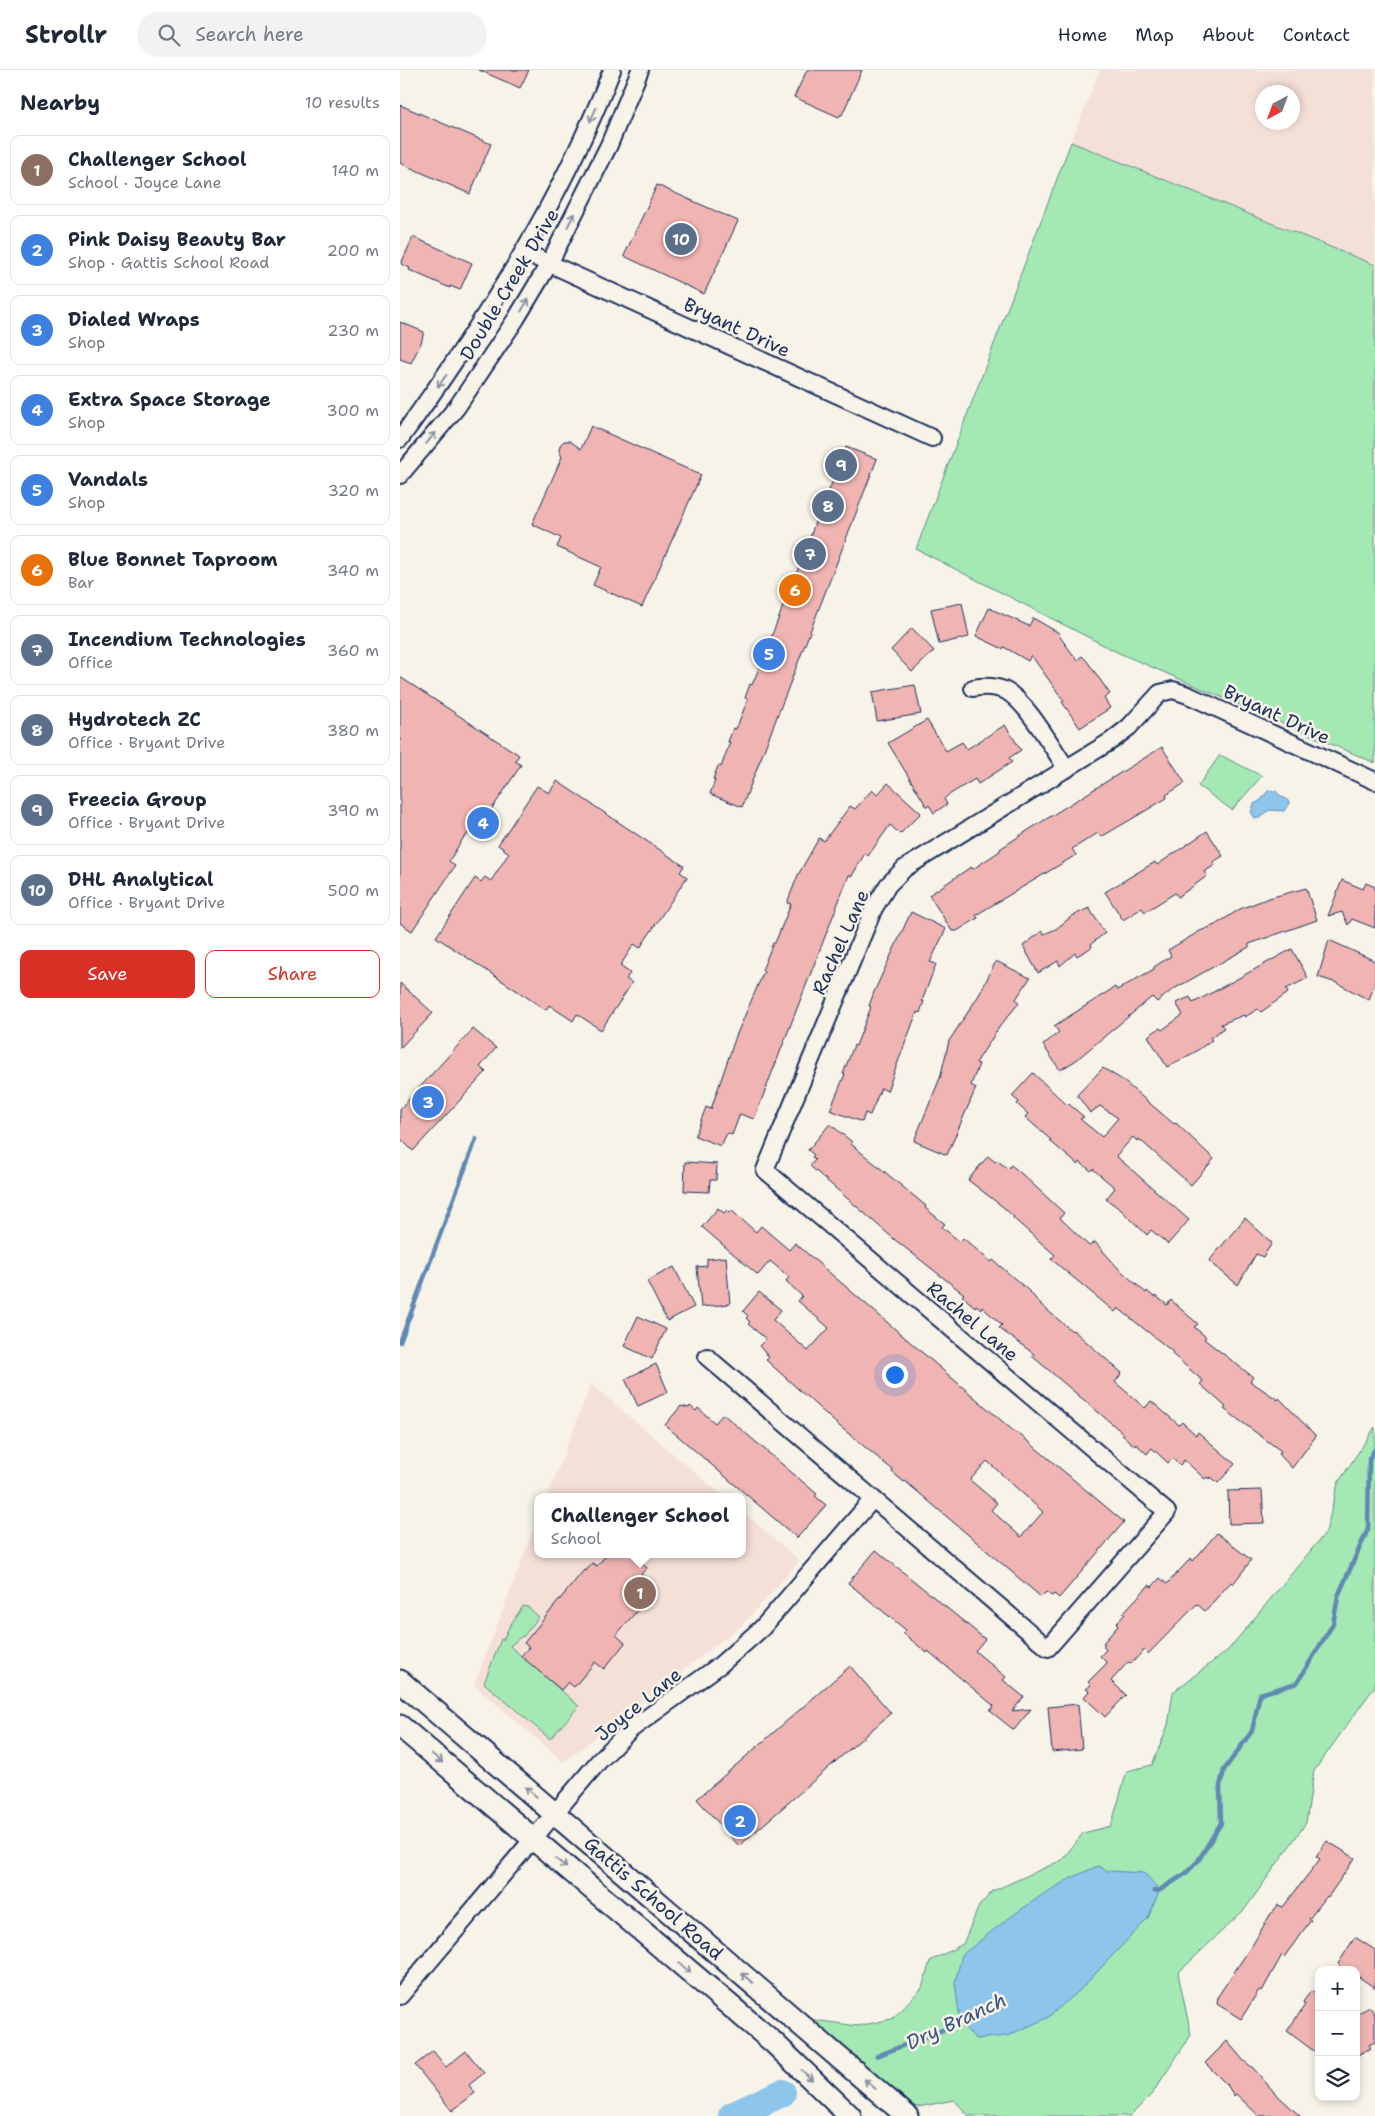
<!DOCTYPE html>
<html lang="en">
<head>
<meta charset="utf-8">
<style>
  body { margin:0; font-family:"Shantell Sans",sans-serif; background:#f2f2f3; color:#1f2937 }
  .controls { position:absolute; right:15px; bottom:15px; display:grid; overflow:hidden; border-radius:10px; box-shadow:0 2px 8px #0003 }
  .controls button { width:45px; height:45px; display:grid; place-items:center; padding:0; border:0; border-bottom:1px solid #e0e1e3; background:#fff; color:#1f2937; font:25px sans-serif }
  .compass { position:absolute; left:855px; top:15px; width:45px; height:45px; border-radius:50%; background:#fff; box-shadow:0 2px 8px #0003; rotate:221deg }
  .you { position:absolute; left:494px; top:1304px; width:18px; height:18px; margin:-12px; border:4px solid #fff; border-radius:50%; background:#1a73e8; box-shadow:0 0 0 8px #1a73e833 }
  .badge { display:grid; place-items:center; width:32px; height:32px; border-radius:50%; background:#d93025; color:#fff; font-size:16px; font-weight:700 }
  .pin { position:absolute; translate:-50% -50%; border:2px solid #fff; box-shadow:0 1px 5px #0006 }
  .popup { position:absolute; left:134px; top:1423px; width:212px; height:65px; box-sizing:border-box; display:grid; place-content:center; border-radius:10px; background:#fff; filter:drop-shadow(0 1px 4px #0005); font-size:16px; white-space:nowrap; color:#747a83 }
  .popup b { font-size:19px; color:#1f2937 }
  .popup::after { content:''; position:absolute; left:50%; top:100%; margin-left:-10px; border:10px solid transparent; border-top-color:#fff }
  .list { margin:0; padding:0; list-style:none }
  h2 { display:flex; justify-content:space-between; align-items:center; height:65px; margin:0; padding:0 20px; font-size:21px }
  h2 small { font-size:16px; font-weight:400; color:#747a83 }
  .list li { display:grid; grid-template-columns:32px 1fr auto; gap:15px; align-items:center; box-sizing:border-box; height:70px; margin:0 10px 10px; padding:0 10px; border:1px solid #e0e1e3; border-radius:10px }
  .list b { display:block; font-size:19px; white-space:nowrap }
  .list p { margin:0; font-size:16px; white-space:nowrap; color:#747a83 }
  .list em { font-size:16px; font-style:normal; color:#747a83 }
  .actions { display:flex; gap:10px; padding:15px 20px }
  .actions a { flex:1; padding:11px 0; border:1px solid #d93025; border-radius:10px; text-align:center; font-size:18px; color:#d93025 }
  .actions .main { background:#d93025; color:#fff }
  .icon { flex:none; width:28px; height:28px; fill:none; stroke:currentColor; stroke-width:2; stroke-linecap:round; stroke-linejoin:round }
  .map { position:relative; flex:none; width:975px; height:2046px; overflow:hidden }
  header { display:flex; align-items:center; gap:30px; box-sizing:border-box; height:70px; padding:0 25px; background:#fff; border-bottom:1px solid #e0e1e3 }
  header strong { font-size:24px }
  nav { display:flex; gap:28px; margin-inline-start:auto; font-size:18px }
  .search { width:350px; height:45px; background:#f2f2f3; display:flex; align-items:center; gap:12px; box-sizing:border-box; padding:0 18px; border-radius:28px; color:#747a83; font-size:19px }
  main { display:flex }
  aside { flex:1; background:#fff }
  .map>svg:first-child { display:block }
</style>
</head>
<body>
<header>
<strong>Strollr</strong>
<div class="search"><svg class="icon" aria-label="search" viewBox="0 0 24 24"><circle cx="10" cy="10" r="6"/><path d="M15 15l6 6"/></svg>Search here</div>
<nav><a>Home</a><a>Map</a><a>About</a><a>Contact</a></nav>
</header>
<main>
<aside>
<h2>Nearby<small>10 results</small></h2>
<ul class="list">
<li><span class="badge" style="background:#8d6e63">1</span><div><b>Challenger School</b><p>School · Joyce Lane</p></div><em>140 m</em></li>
<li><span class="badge" style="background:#3f7fe0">2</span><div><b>Pink Daisy Beauty Bar</b><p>Shop · Gattis School Road</p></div><em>200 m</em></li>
<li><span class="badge" style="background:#3f7fe0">3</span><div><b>Dialed Wraps</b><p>Shop</p></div><em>230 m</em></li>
<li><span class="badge" style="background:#3f7fe0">4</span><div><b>Extra Space Storage</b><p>Shop</p></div><em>300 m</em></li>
<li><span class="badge" style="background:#3f7fe0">5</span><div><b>Vandals</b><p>Shop</p></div><em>320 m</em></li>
<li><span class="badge" style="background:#e8710a">6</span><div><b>Blue Bonnet Taproom</b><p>Bar</p></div><em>340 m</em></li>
<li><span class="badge" style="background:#5c6f8a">7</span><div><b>Incendium Technologies</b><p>Office</p></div><em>360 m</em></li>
<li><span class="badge" style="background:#5c6f8a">8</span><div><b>Hydrotech ZC</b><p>Office · Bryant Drive</p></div><em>380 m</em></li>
<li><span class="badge" style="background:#5c6f8a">9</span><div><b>Freecia Group</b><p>Office · Bryant Drive</p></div><em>390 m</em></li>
<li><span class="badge" style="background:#5c6f8a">10</span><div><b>DHL Analytical</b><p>Office · Bryant Drive</p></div><em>500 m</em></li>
</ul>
<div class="actions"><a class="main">Save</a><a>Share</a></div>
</aside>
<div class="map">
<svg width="975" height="2046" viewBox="0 0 975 2046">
  <rect width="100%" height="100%" fill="#f7f3e8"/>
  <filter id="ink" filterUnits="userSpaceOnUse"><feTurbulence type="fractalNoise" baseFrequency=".02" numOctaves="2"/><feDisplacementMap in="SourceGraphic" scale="10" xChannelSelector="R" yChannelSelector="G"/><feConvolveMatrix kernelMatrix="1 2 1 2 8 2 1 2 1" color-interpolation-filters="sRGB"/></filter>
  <g filter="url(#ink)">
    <g fill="#f5e0d8" fill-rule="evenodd">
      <path d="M700 0H975V195L671 72ZM892 22V52H862V22Z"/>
      <polygon points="191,1314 324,1427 147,1427"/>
      <polygon points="343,1442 400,1491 341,1556 163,1692 74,1615 137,1451 138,1484 342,1484"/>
    </g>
    <g fill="#a4e8b3" stroke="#608c88">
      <polygon points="671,72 975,195 975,693 719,583 516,479"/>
      <polygon points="820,685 862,706 832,740 798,716"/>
      <polygon points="975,1357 975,1616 914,1701 906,1753 845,1839 778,1903 791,1965 752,2024 730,2046 569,2046 554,2030 518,2037 484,2032 454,2014 412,1980 391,1947 458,1956 492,1949 522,1918 530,1891 563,1874 579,1836 593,1821 662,1790 683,1763 711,1756 727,1701 752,1695 768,1655 773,1622 828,1580 926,1462 938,1413"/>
      <polygon points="123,1536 128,1537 139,1547 123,1567 122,1566 110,1576 179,1636 150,1669 84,1613 101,1569 103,1570 109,1557"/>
    </g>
    <g fill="#8dc5eb" stroke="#5f89b3">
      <path d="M870 720 876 721C880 727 885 727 889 732L888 736 884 741 869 740 860 748H855L851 742 854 734 861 730 867 722Z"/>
      <polygon points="698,1796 708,1801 744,1803 760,1820 748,1848 679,1921 647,1948 607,1966 576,1969 560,1953 555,1912 562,1885 605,1851 642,1825 671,1808"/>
    </g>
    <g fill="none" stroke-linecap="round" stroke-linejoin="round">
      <g stroke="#5f89b3" stroke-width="4.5">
        <polyline points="0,1272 76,1069"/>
        <polyline points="754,1821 760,1820 785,1804 798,1791 821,1753 820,1716 824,1700 852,1661 860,1624 897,1613 933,1554 938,1526 968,1459 969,1389 975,1379"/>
        <polyline points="477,1986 560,1953 563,1949"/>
      </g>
      <polyline stroke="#8dc5eb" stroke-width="28" points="332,2046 382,2023"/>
    </g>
    <g fill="#f0b4b2" stroke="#1b2f5e" fill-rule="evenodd">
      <polygon points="79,0 129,0 120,18"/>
      <polygon points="407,0 462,0 442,45 440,45 439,47 394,27"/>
      <polygon points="0,35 91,74 70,124 0,93"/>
      <polygon points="257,115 338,151 304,224 224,186"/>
      <polygon points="13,167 72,193 60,220 50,216 50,218 9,200 10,198 1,194"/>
      <polygon points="0,252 24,262 21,273 11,293 0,289"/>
      <polygon points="191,356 301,405 242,537 193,515 201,497 157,477 161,468 132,454 162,387 159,381 160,375 164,371 170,371 181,379"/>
      <polygon points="446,377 477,389 342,737 310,724 315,710 313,709 318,696 321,697 330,672 328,672 333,658 336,659 348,629 345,628 350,614 352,615 365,584 363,583 368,570 370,570 381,542 389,514 392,515 401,491 399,490 404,476 407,477 419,440 421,433 424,434 436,402 434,401 439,388 441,389"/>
      <polygon points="562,533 569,567 539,574 531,539"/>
      <polygon points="589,538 629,556 633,548 659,563 660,567 677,590 682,586 687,591 710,624 704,628 710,638 680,658 662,632 664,631 631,585 628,591 604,577 603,579 576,566"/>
      <polygon points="512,558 534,581 512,602 491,580"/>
      <polygon points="0,607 119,685 115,691 121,695 74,766 68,763 65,768 64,767 49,791 55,796 12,861 0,853"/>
      <polygon points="515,615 521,644 477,651 472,622"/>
      <polygon points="527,650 546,681 562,672 567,679 605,655 621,680 609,688 612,692 578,714 575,709 547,726 544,729 547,734 534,743 529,735 527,737 488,673"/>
      <polygon points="762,677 785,713 766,725 767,728 730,750 701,767 698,763 672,779 676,785 576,845 578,848 557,861 552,861 529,825 571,797 573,799 600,781 600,779 627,761"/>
      <polygon points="157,711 284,796 280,802 287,807 240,878 234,874 220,896 230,903 226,909 232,913 201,960 177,944 173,951 149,935 146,940 36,867 75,808 81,812 85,807 91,811 109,783 98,775 137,716 149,723"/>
      <polygon points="488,713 521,743 500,764 490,755 468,786 465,783 452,806 449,805 354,1049 340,1044 332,1065 327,1063 321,1076 295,1066 306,1037 311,1039 336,966 364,901 362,900 373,873 375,873 391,834 387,833 398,805 419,768 424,771 450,736 455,739 472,720 477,725"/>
      <polygon points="807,761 823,786 813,792 815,795 804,802 807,806 778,827 775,823 745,842 742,838 723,850 705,822 755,792 757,795"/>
      <polygon points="942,810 963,819 966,813 975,817 975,858 952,849 948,855 942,842 928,846"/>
      <polygon points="906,818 917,850 849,874 849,877 772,920 757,932 752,927 675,991 660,1000 643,975 659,962 654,956 715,917 717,920 754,899 754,897 771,886 768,880 800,861 815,855 840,839 869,828"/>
      <polygon points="689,838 705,863 691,874 692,877 677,886 675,883 660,896 658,891 638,903 623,876 642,861 644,864 656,859 672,846"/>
      <polygon points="511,842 546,859 530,892 536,894 522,931 524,931 520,943 517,942 487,1021 481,1018 470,1045 465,1043 462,1052 430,1040 445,1004 443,1004 454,975 456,976 471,937 469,936 474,922"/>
      <polygon points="929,870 975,891 975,912 969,930 937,913 918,907"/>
      <polygon points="892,879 908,908 886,919 888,923 861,942 858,939 845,947 844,945 821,954 824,958 810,968 812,970 795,982 767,997 748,966 760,958 762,960 783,945 776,933 790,927 793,933"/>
      <polygon points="596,891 630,908 616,929 619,933 600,956 576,993 579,994 571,1015 576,1018 547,1085 514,1071 540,1008 549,971 579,925"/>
      <polygon points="0,913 33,943 0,978"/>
      <polygon points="73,959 96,978 80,997 86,1002 13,1081 0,1068 0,1039"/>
      <polygon points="703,998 721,1009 774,1054 776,1053 814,1089 791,1115 739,1069 737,1071 733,1067 716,1086 789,1150 768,1174 751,1160 747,1165 720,1139 706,1129 715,1118 693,1099 691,1101 680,1092 678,1095 650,1071 651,1070 625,1047 628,1044 617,1034 619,1032 612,1026 633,1003 667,1035 669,1034 684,1047 680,1049 702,1067 718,1048 700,1036 690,1043 677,1025"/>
      <polygon points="430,1054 452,1072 451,1074 526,1136 525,1138 545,1154 542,1157 560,1172 563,1168 591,1192 593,1190 629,1221 640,1234 672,1261 673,1260 722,1303 715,1312 745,1338 751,1331 779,1355 782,1352 796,1365 798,1362 835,1394 818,1413 811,1407 809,1409 807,1407 805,1409 784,1390 780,1395 773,1388 768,1393 752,1378 747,1384 736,1374 735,1376 722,1365 724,1364 632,1286 634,1284 599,1258 602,1255 582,1237 581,1239 576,1235 575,1237 562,1226 564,1224 494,1169 410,1096 415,1090 412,1087 414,1085 408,1080"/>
      <polygon points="588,1086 595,1092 597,1090 608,1099 611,1095 623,1105 664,1143 660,1148 689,1176 695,1172 718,1198 746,1223 747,1221 754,1227 756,1226 767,1235 771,1230 783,1241 798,1254 794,1257 806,1267 804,1269 853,1307 850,1311 878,1330 879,1328 916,1366 892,1398 879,1384 881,1381 824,1339 826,1337 800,1314 803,1311 772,1284 773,1282 718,1238 715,1242 651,1189 655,1185 613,1148 614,1147 603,1137 568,1110"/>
      <polygon points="285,1092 317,1094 316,1110 310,1110 309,1122 284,1121"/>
      <path d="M318 1138 324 1143 327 1140 330 1143 332 1141 356 1162 361 1156 389 1180 395 1173 617 1364 618 1363 724 1452 659 1528 654 1524 652 1526 646 1522 641 1527 505 1411 504 1412 492 1402 493 1400 438 1355 366 1290 369 1287 359 1276 366 1269 348 1254 350 1252 346 1248 348 1246 343 1241 359 1222 381 1240 373 1250 408 1281 429 1258 398 1231 402 1226 386 1211 389 1207 370 1191 358 1205 302 1157ZM587 1391 643 1442 621 1467 591 1440 597 1433 570 1410Z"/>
      <polygon points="845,1148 872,1173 863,1187 856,1184 838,1215 809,1191"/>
      <polygon points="326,1187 330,1234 301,1237 297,1197 307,1196 307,1189"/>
      <polygon points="274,1197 294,1237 267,1251 247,1211"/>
      <polygon points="238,1246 266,1259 252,1289 224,1276"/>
      <polygon points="256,1294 268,1322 238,1336 225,1309"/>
      <polygon points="281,1336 289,1338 290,1336 296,1341 298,1338 315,1353 323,1344 417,1424 415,1426 426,1435 397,1468 265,1355"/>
      <polygon points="862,1420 864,1453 829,1454 828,1421"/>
      <polygon points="817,1463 851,1490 849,1493 833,1514 831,1512 805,1541 797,1534 748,1584 744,1580 731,1594 728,1592 711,1611 726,1625 705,1647 684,1627 689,1621 686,1619 691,1615 688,1612 707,1593 700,1586 706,1580 703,1576 705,1574 703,1573 718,1556 716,1554 725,1544 723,1543 749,1515 752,1517 760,1508 767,1514 791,1488 793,1491"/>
      <polygon points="476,1480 585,1569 575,1581 606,1607 603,1610 624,1627 612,1641 631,1639 614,1660 590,1641 594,1636 528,1581 527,1583 503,1563 506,1560 448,1513"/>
      <polygon points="207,1484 231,1484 247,1498 241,1504 252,1514 237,1531 242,1535 216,1565 225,1573 204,1599 195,1592 174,1617 168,1612 161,1620 121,1586 129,1577 124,1573 184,1500 186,1501 192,1493 197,1496"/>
      <polygon points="450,1596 491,1643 339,1776 297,1729"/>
      <polygon points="678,1634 682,1679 652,1682 648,1637"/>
      <polygon points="927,1771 955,1788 928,1827 927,1826 909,1849 911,1850 884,1887 882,1885 862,1921 859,1920 841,1949 817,1934 818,1926 853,1874 870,1845 878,1835 883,1837 920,1789 916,1786"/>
      <polygon points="955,1867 975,1880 975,1918 956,1905 956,1900 944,1900 938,1894"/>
      <polygon points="911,1921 919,1926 919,1985 887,1961 905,1935 903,1932"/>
      <polygon points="970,1937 975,1945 975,1972 969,1975 971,1978 956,1986 956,1944"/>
      <polygon points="827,1971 843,1990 853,1998 875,2023 900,2046 859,2046 836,2024 834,2026 828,2016 805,1993"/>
      <polygon points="33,1981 46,1997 66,1981 84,2003 69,2015 75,2023 52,2041 15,1995"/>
    </g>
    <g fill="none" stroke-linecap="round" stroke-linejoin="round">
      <g stroke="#1b2f5e" stroke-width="20">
        <g id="minor">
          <polyline points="124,182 532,368"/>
          <path d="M0 369C84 253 160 133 212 0"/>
          <polyline points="0,405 57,337 116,249 149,194 209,75 240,0"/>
          <path d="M573 618C584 616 594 616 604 620 626 630 653 679 667 699"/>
          <polyline points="307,1287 648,1578 767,1442 365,1100 474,838 488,815 505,798 711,671 729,657 760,623 773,620 788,625 975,711"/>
          <polyline points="0,1926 199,1691 230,1660 320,1595 362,1558 472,1430"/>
        </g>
      </g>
      <g stroke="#1b2f5e" stroke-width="25">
        <g id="major">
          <polyline points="0,1611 507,2046"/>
          <polyline points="0,1656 373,1972 450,2046"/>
        </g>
      </g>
      <use href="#minor" stroke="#f7f3e8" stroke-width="16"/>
      <use href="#major" stroke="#f7f3e8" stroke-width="21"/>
    </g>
    <defs><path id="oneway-shaft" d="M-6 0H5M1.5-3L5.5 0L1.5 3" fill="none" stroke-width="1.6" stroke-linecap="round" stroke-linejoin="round" transform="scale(1.25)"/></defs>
    <g stroke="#8991a3">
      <use href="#oneway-shaft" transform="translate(193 45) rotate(114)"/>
      <use href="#oneway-shaft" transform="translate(171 150) rotate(-63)"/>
      <use href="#oneway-shaft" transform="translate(125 235) rotate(-59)"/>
      <use href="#oneway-shaft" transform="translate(42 311) rotate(126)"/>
      <use href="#oneway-shaft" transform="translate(31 368) rotate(-50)"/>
      <use href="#oneway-shaft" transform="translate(37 1688) rotate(40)"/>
      <use href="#oneway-shaft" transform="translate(131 1722) rotate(-140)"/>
      <use href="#oneway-shaft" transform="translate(161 1793) rotate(40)"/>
      <use href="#oneway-shaft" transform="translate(285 1898) rotate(40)"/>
      <use href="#oneway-shaft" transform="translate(347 1908) rotate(-139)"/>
      <use href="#oneway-shaft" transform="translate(407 2005) rotate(43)"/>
      <use href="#oneway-shaft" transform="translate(470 2014) rotate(-139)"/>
    </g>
  </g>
  <g text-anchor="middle" stroke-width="5" stroke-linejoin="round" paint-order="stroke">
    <g font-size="19" fill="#1b2f5e" stroke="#f7f3e8">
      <text transform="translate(109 214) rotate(-59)" y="7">Double Creek Drive</text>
      <text transform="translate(337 257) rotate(25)" y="7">Bryant Drive</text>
      <text transform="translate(877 644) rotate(25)" y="7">Bryant Drive</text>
      <text transform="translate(440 872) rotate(-66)" y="7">Rachel Lane</text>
      <text transform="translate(573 1251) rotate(40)" y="7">Rachel Lane</text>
      <text transform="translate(238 1634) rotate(-39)" y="7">Joyce Lane</text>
      <text transform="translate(254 1828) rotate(41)" y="7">Gattis School Road</text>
    </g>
    <g font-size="20" font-style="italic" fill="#385481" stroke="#f7f3e8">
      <text transform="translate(556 1951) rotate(-25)" y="7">Dry Branch</text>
    </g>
  </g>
</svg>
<div class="controls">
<button>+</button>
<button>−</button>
<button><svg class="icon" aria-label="layers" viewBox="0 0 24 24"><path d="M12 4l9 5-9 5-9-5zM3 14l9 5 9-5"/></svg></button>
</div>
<svg class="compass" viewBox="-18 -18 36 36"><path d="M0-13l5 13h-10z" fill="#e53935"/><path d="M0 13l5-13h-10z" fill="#747a83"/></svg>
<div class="you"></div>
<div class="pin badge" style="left:240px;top:1523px;background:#8d6e63">1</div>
<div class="popup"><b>Challenger School</b>School</div>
<div class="pin badge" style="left:340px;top:1751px;background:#3f7fe0">2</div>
<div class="pin badge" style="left:28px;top:1032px;background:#3f7fe0">3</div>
<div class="pin badge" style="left:83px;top:753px;background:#3f7fe0">4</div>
<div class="pin badge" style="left:369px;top:584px;background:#3f7fe0">5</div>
<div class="pin badge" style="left:395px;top:520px;background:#e8710a">6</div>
<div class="pin badge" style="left:410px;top:484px;background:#5c6f8a">7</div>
<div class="pin badge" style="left:428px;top:436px;background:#5c6f8a">8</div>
<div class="pin badge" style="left:441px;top:395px;background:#5c6f8a">9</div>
<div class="pin badge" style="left:281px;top:169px;background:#5c6f8a">10</div>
</div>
</main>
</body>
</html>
